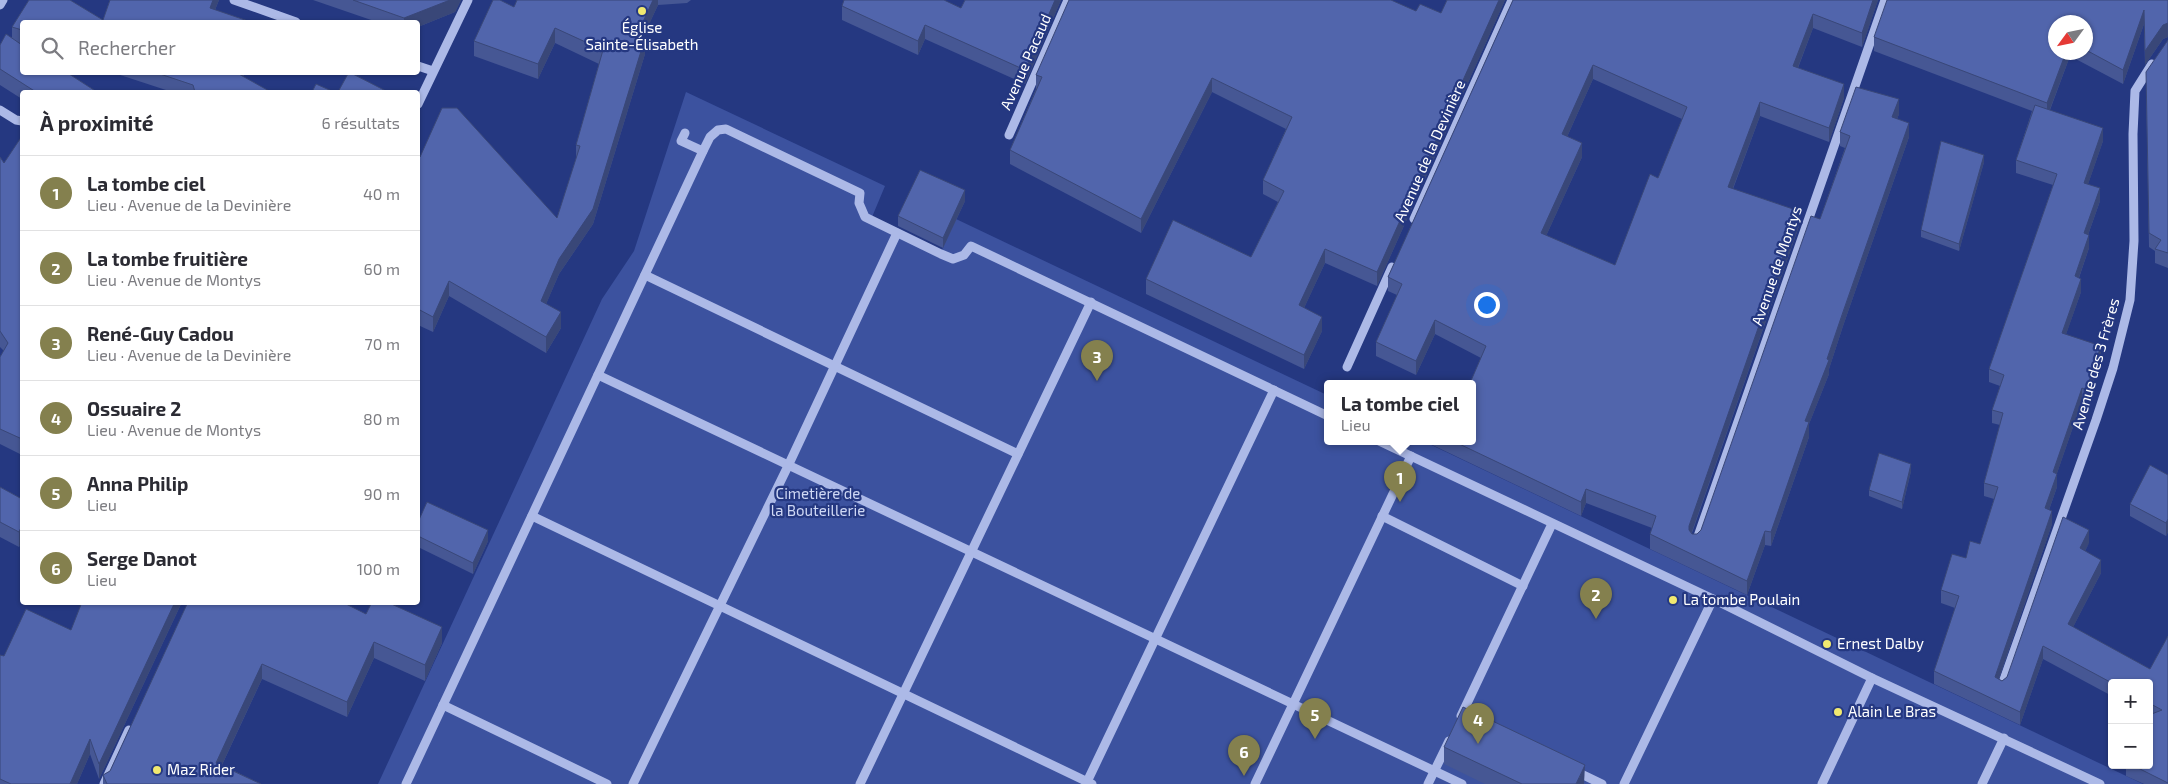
<!DOCTYPE html>
<html lang="fr">
<head>
<meta charset="utf-8">
<style>
  body { margin:0; font-family:"Exo 2",sans-serif; background:#f7f7f7; color:#2b2b33 }
  .controls { position:absolute; right:15px; bottom:15px; display:grid; overflow:hidden; border-radius:5px; box-shadow:0 1px 4px #0004 }
  .controls button { width:45px; height:45px; display:grid; place-items:center; padding:0; border:0; border-bottom:1px solid #e1e1e2; background:#fff; color:#2b2b33; font:25px sans-serif }
  .compass { position:absolute; left:2048px; top:15px; width:45px; height:45px; border-radius:50%; background:#fff; box-shadow:0 1px 4px #0004; rotate:237deg }
  .you { position:absolute; left:1486px; top:304px; width:18px; height:18px; margin:-12px; border:4px solid #fff; border-radius:50%; background:#1a73e8; box-shadow:0 0 0 8px #1a73e833 }
  .badge { display:grid; place-items:center; width:32px; height:32px; border-radius:50%; background:#84804e; color:#fff; font-size:16px; font-weight:700 }
  .pin { position:absolute; translate:-50% -41px; filter:drop-shadow(0 1px 2px #0008) }
  .pin::after { content:''; position:absolute; top:26px; width:18px; height:15px; background:inherit; clip-path:polygon(0 0,100% 0,50% 100%) }
  .popup { position:absolute; left:1324px; top:380px; width:152px; height:65px; box-sizing:border-box; display:grid; place-content:center; border-radius:5px; background:#fff; filter:drop-shadow(0 1px 4px #0005); font-size:16px; white-space:nowrap; color:#7c7c81 }
  .popup b { font-size:19px; color:#2b2b33 }
  .popup::after { content:''; position:absolute; left:50%; top:100%; margin-left:-10px; border:10px solid transparent; border-top-color:#fff }
  .list { margin:0; padding:0; list-style:none }
  h2 { display:flex; justify-content:space-between; align-items:center; height:65px; margin:0; padding:0 20px; font-size:21px }
  h2 small { font-size:16px; font-weight:400; color:#7c7c81 }
  .list li { display:grid; grid-template-columns:32px 1fr auto; gap:15px; align-items:center; box-sizing:border-box; height:75px; padding:0 20px; border-top:1px solid #e1e1e2 }
  .list b { display:block; font-size:19px; white-space:nowrap }
  .list p { margin:0; font-size:16px; white-space:nowrap; color:#7c7c81 }
  .list em { font-size:16px; font-style:normal; color:#7c7c81 }
  .icon { flex:none; width:28px; height:28px; fill:none; stroke:currentColor; stroke-width:2; stroke-linecap:round; stroke-linejoin:round }
  .map { position:relative; flex:none; width:2168px; height:784px; overflow:hidden }
  .search { position:absolute; background:#fff; box-shadow:0 1px 4px #0004; left:20px; top:20px; width:400px; height:55px; display:flex; align-items:center; gap:12px; box-sizing:border-box; padding:0 18px; border-radius:5px; color:#7c7c81; font-size:19px }
  .panel { position:absolute; background:#fff; box-shadow:0 1px 4px #0004; left:20px; top:90px; width:400px; height:515px; border-radius:5px }
  .map>svg:first-child { display:block }
</style>
</head>
<body>
<div class="map">
<svg width="2168" height="784" viewBox="0 0 2168 784">
  <rect width="100%" height="100%" fill="#253881"/>
  <polygon fill="#3c529f" points="686,92 885,186 872,217 942,250 956,219 1327,395 1328,441 1423,441 2143,784 378,784 602,299 634,251"/>
  <g fill="none" stroke-linecap="round" stroke-linejoin="round">
    <g stroke="#acb9e7" stroke-width="9">
      <polyline points="234,0 296,22"/>
      <polyline points="0,5 3,0"/>
      <polyline points="418,66 433,71"/>
      <polyline points="418,104 468,0"/>
      <polyline points="0,110 16,120 22,121"/>
      <polyline points="685,133 681,141 703,151"/>
      <polyline points="1009,135 1068,0"/>
      <polyline points="1414,219 1512,0"/>
      <polyline points="645,275 1018,454"/>
      <polyline points="1347,367 1392,267"/>
      <polyline points="598,375 1462,784"/>
      <polyline points="1379,441 1713,599 1872,678 2100,784"/>
      <polyline points="532,516 1092,784"/>
      <polyline points="1382,516 1523,586"/>
      <polyline points="1696,542 1885,0"/>
      <polyline points="2001,688 2096,420 2113,368 2130,300 2134,241 2133,134 2135,91 2152,64"/>
      <polyline points="443,705 607,784"/>
      <polyline points="1461,716 1552,524"/>
      <polyline points="1575,771 1602,784"/>
      <polyline points="104,784 129,730"/>
      <polyline points="406,784 703,151 710,137 718,130 726,129 860,193 859,203 865,217 941,254 953,259 964,255 971,246 1328,416"/>
      <polyline points="633,784 788,466 897,233"/>
      <polyline points="860,784 1091,302"/>
      <polyline points="1086,784 1274,390"/>
      <polyline points="1255,784 1411,456"/>
      <polyline points="1428,784 1449,741"/>
      <polyline points="1624,784 1713,599"/>
      <polyline points="1822,784 1872,678"/>
      <polyline points="1982,784 2004,738"/>
    </g>
  </g>
  <g fill="#465794" fill-rule="evenodd">
    <polygon points="29,0 70,0 103,20 110,0 219,0 215,10 251,22 22,22 22,44 20,43 22,45 22,72 66,72 97,92 22,92 22,99 0,85 0,45 6,34 12,38 12,27"/>
    <polygon points="313,0 461,0 455,12 418,27 418,22 377,22"/>
    <polygon points="517,0 691,0 687,3 658,5 643,37 645,54 593,224 559,274 546,304 561,328 546,353 449,296 433,332 418,325 418,151 420,157 557,218 576,159 576,145 599,64 555,43 538,79 474,56 474,41 514,7"/>
    <polygon points="965,0 1061,0 1025,84 925,39 918,55 842,20 842,6 961,8"/>
    <polygon points="1447,0 1505,0 1377,286 1325,263 1304,308 1322,331 1304,369 1146,294 1146,279 1251,257 1278,202 1263,194 1263,180 1286,129 1212,92 1141,233 1010,164 1010,150 1036,89 1036,75 1416,11 1441,13"/>
    <path d="M1513 0H1878L1862 47 1813 28 1798 68 1844 98 1829 142 1760 116 1733 189 1799 226 1692 533V534H1697L1701 530 1820 219 1845 148 1840 146V132L1899 114 1897 119 1909 137 1843 326 1829 369V374L1809 424V437L1771 546 1765 545 1747 595 1650 549V534L1652 528 1586 503 1581 516 1424 441H1472L1481 358 1435 334 1416 375 1376 356V342L1397 295 1388 291V277ZM1593 79 1682 119 1658 178 1615 265 1546 236 1582 157 1567 137Z"/>
    <path d="M2168 0V37L2163 39 2145 65 2144 24 2123 84 2070 56 2050 110 2103 141 2088 184 2100 201 2088 235 2089 248 2079 278 2081 292 2066 334 2101 359 2086 403 2082 401 2057 473V487L2049 510 2052 524 1999 679 2002 681 2007 677 2089 543 2085 551 2101 573 2073 627 2150 669 2168 636V784H2144L2126 776V765H2149V683H2112V696L2043 659 2020 725 1934 684V671L1955 608 1941 603V590L1966 558 1980 544 1994 499 1984 496V483L2000 425 1992 423V410L2000 386 1989 382V369L2053 185 2016 173V160L2032 111 1874 51V37ZM2086 22V52H2056Z"/>
    <polygon points="2168,40 2168,268 2155,263 2155,251 2149,247 2146,86"/>
    <polygon points="111,72 245,72 243,77 271,92 172,92"/>
    <polygon points="22,136 22,455 0,444 0,357 4,351 0,347 0,157 4,163"/>
    <polygon points="1984,162 1959,251 1921,237 1921,230"/>
    <polygon points="965,201 943,248 898,226 898,216"/>
    <polygon points="1911,471 1902,509 1869,496 1869,490"/>
    <polygon points="2168,475 2168,532 2166,536 2130,516 2130,504"/>
    <polygon points="0,487 22,499 22,540 19,547 0,537"/>
    <polygon points="418,522 488,541 473,574 418,547"/>
    <polygon points="182,602 99,779 90,754 77,784 0,784 0,655 4,656 71,630"/>
    <polygon points="188,602 366,614 442,643 425,681 374,658 347,717 262,679 222,765 261,784 103,784 103,775 110,771"/>
    <polygon points="1444,747 1585,783 1584,784 1485,784 1444,764"/>
  </g>
  <g fill="#394778">
    <polygon points="213,0 219,0 210,22 210,8"/>
    <polygon points="450,0 461,0 455,12 418,27 418,22 404,22 404,18"/>
    <polygon points="653,0 658,0 658,5 637,50 637,35"/>
    <polygon points="1055,0 1061,0 1025,84 1025,70"/>
    <polygon points="1499,0 1505,0 1377,286 1377,272"/>
    <polygon points="1873,0 1878,0 1862,47 1862,33"/>
    <polygon points="2144,10 2144,24 2123,84 2123,70"/>
    <polygon points="1813,14 1813,28 1793,80 1793,66"/>
    <polygon points="2168,23 2168,37 2163,39 2145,65 2145,51 2163,25"/>
    <polygon points="925,25 925,39 918,55 918,41"/>
    <polygon points="555,28 555,43 538,79 538,64"/>
    <polygon points="645,38 645,54 593,224 559,274 541,316 541,301"/>
    <polygon points="2066,52 2070,52 2070,56 2047,117 2047,103"/>
    <polygon points="1593,65 1593,79 1562,148 1562,134"/>
    <polygon points="237,72 245,72 237,87"/>
    <polygon points="1212,78 1212,92 1141,233 1141,219"/>
    <polygon points="1844,84 1844,98 1829,142 1829,128"/>
    <polygon points="1899,99 1899,114 1892,132 1892,117"/>
    <polygon points="1760,102 1760,116 1728,201 1728,187"/>
    <polygon points="1909,123 1909,137 1843,326 1829,369 1829,374 1809,424 1809,437 1771,546 1771,532 1805,421 1827,359"/>
    <polygon points="2103,128 2103,141 2084,196 2084,183"/>
    <polygon points="1582,143 1582,157 1541,247 1541,233"/>
    <polygon points="1984,155 1984,162 1959,251 1959,244"/>
    <polygon points="2100,188 2100,201 2084,246 2084,233"/>
    <polygon points="965,190 965,201 943,248 943,238"/>
    <polygon points="1799,211 1799,226 1689,540 1689,526"/>
    <polygon points="2089,235 2089,248 2075,289 2075,276"/>
    <polygon points="1325,249 1325,263 1299,319 1299,305"/>
    <polygon points="2081,279 2081,292 2062,346 2062,333"/>
    <polygon points="449,281 449,296 433,332 433,317"/>
    <polygon points="561,312 561,328 546,353 546,337"/>
    <polygon points="1322,317 1322,331 1304,369 1304,355"/>
    <polygon points="1435,320 1435,334 1416,375 1416,361"/>
    <polygon points="2101,346 2101,359 2086,403 2086,390"/>
    <polygon points="2082,388 2082,401 2053,485 2053,472"/>
    <polygon points="1911,464 1911,471 1902,509 1902,502"/>
    <polygon points="2057,474 2057,487 2045,521 2045,508"/>
    <polygon points="1586,489 1586,503 1581,516 1581,502"/>
    <polygon points="2052,511 2052,524 1995,690 1995,677"/>
    <polygon points="2168,519 2168,532 2166,536 2166,523"/>
    <polygon points="22,525 22,540 19,547 19,532"/>
    <polygon points="488,530 488,541 473,574 473,563"/>
    <polygon points="2089,530 2089,543 2080,561 2080,548"/>
    <polygon points="1765,531 1765,545 1747,595 1747,581"/>
    <polygon points="2101,560 2101,573 2068,637 2068,624"/>
    <polygon points="175,602 182,602 99,779 99,764"/>
    <polygon points="442,627 442,643 425,681 425,665"/>
    <polygon points="374,642 374,658 347,717 347,702"/>
    <polygon points="2043,646 2043,659 2020,725 2020,712"/>
    <polygon points="262,664 262,679 239,728 216,778 216,763 239,713"/>
    <polygon points="90,739 90,754 77,784 70,784"/>
    <polygon points="1585,765 1584,784 1576,784"/>
  </g>
  <g fill="#5165ac" stroke="#394778" fill-rule="evenodd">
    <polygon points="29,0 70,0 103,20 110,0 213,0 210,8 251,22 22,22 22,30 12,27"/>
    <polygon points="353,0 450,0 404,18"/>
    <polygon points="493,0 500,0 514,7 517,0 653,0 637,35 645,38 593,209 559,259 541,301 561,312 546,337 449,281 433,317 418,309 418,151 420,157 442,108 457,108 557,218 580,146 576,145 603,50 555,28 538,64 474,41"/>
    <polygon points="844,0 944,0 961,8 965,0 1055,0 1025,70 925,25 918,41 842,6"/>
    <polygon points="1069,0 1391,0 1416,11 1420,4 1441,13 1447,0 1499,0 1377,272 1325,249 1299,305 1322,317 1304,355 1146,279 1173,220 1251,257 1284,191 1263,180 1292,117 1212,78 1141,219 1010,150 1042,77 1036,75"/>
    <path d="M1513 0H1873L1862 33 1813 14 1793 66 1844 84 1829 128 1760 102 1728 187 1799 211 1689 526V530L1692 534H1697L1701 530 1811 216 1820 219 1850 136 1840 132 1856 87 1899 99 1892 117 1909 123 1843 312 1827 359 1829 360 1805 421 1809 422 1771 532 1765 531 1747 581 1650 534 1656 516 1586 489 1581 502 1453 441H1472V383H1470L1486 346 1435 320 1416 361 1376 342 1402 284 1388 277ZM1593 65 1687 107 1658 178 1650 174 1615 265 1541 233 1582 143 1562 134Z"/>
    <polygon points="1887,0 2168,0 2168,23 2163,25 2145,51 2144,10 2123,70 2086,50 2086,22 2056,22 2056,52 2066,52 2047,103 1874,37"/>
    <polygon points="6,34 22,45 22,72 66,72 97,92 36,92 0,69 0,45"/>
    <polygon points="2168,40 2168,253 2155,249 2161,240 2149,233 2146,72"/>
    <polygon points="154,72 237,72 237,73 271,92 195,92 193,85"/>
    <polygon points="349,72 388,92 338,92"/>
    <polygon points="316,84 334,92 312,92"/>
    <polygon points="2035,105 2103,128 2084,183 2100,188 2084,233 2089,235 2075,276 2081,279 2062,333 2101,346 2086,390 2082,388 2053,472 2057,474 2045,508 2052,511 1995,677 2002,681 2007,677 2063,517 2089,530 2080,548 2101,560 2068,624 2150,669 2168,636 2168,783 2132,765 2149,765 2149,715 2162,710 2149,703 2149,683 2112,683 2043,646 2020,712 1934,671 1959,596 1941,590 1952,554 1966,558 1970,541 1980,544 1998,487 1984,483 2003,413 1992,410 2004,375 1989,369 2057,174 2016,160"/>
    <polygon points="22,136 22,439 0,429 0,357 8,343 0,331 0,157 4,163"/>
    <polygon points="1941,141 1984,155 1959,244 1921,230"/>
    <polygon points="920,170 965,190 943,238 898,216"/>
    <polygon points="1879,453 1911,464 1902,502 1869,490"/>
    <polygon points="2150,465 2168,475 2168,519 2166,523 2130,504"/>
    <polygon points="0,487 22,499 22,525 19,532 0,522"/>
    <polygon points="427,502 488,530 473,563 418,536 418,522"/>
    <polygon points="82,602 175,602 99,764 90,739 70,784 11,784 0,779 0,655 4,656 26,609 71,630"/>
    <polygon points="188,602 342,602 366,614 372,602 387,602 442,627 425,665 374,642 347,702 262,664 239,713 216,763 261,784 107,784 103,775 110,771"/>
    <polygon points="1463,707 1585,765 1576,784 1522,784 1444,747"/>
  </g>
  <g fill="#f1e970" stroke="#253881" stroke-width="2">
    <circle cx="642" cy="11" r="5"/>
    <circle cx="1673" cy="600" r="5"/>
    <circle cx="1827" cy="644" r="5"/>
    <circle cx="1838" cy="712" r="5"/>
    <circle cx="157" cy="770" r="5"/>
  </g>
  <g text-anchor="middle" stroke-width="4.5" stroke-linejoin="round" paint-order="stroke">
    <g font-size="15" fill="#fff" stroke="#253881" text-anchor="start">
      <text x="642" y="33" text-anchor="middle">Église<tspan x="642" dy="17">Sainte-Élisabeth</tspan></text>
      <text x="1683" y="605">La tombe Poulain</text>
      <text x="1837" y="649">Ernest Dalby</text>
      <text x="1848" y="717">Alain Le Bras</text>
      <text x="167" y="775">Maz Rider</text>
    </g>
    <g font-size="15" fill="#fff" stroke="#253881">
      <text transform="translate(1026 62) rotate(-66)" y="5">Avenue Pacaud</text>
      <text transform="translate(1430 151) rotate(-66)" y="5">Avenue de la Devinière</text>
      <text transform="translate(1777 266) rotate(-71)" y="5">Avenue de Montys</text>
      <text transform="translate(2096 364) rotate(-74)" y="5">Avenue des 3 Frères</text>
    </g>
    <g font-size="15" fill="#cfd8f5" stroke="#253881">
      <text x="818" y="499">Cimetière de<tspan x="818" dy="17">la Bouteillerie</tspan></text>
    </g>
  </g>
</svg>
<div class="controls">
<button>+</button>
<button>−</button>
</div>
<svg class="compass" viewBox="-18 -18 36 36"><path d="M0-13l5 13h-10z" fill="#e53935"/><path d="M0 13l5-13h-10z" fill="#7c7c81"/></svg>
<div class="you"></div>
<div class="pin badge" style="left:1400px;top:502px">1</div>
<div class="popup"><b>La tombe ciel</b>Lieu</div>
<div class="pin badge" style="left:1596px;top:619px">2</div>
<div class="pin badge" style="left:1097px;top:381px">3</div>
<div class="pin badge" style="left:1478px;top:744px">4</div>
<div class="pin badge" style="left:1315px;top:739px">5</div>
<div class="pin badge" style="left:1244px;top:776px">6</div>
<div class="search"><svg class="icon" aria-label="search" viewBox="0 0 24 24"><circle cx="10" cy="10" r="6"/><path d="M15 15l6 6"/></svg>Rechercher</div>
<section class="panel">
<h2>À proximité<small>6 résultats</small></h2>
<ul class="list">
<li><span class="badge">1</span><div><b>La tombe ciel</b><p>Lieu · Avenue de la Devinière</p></div><em>40 m</em></li>
<li><span class="badge">2</span><div><b>La tombe fruitière</b><p>Lieu · Avenue de Montys</p></div><em>60 m</em></li>
<li><span class="badge">3</span><div><b>René-Guy Cadou</b><p>Lieu · Avenue de la Devinière</p></div><em>70 m</em></li>
<li><span class="badge">4</span><div><b>Ossuaire 2</b><p>Lieu · Avenue de Montys</p></div><em>80 m</em></li>
<li><span class="badge">5</span><div><b>Anna Philip</b><p>Lieu</p></div><em>90 m</em></li>
<li><span class="badge">6</span><div><b>Serge Danot</b><p>Lieu</p></div><em>100 m</em></li>
</ul>
</section>
</div>
</body>
</html>
